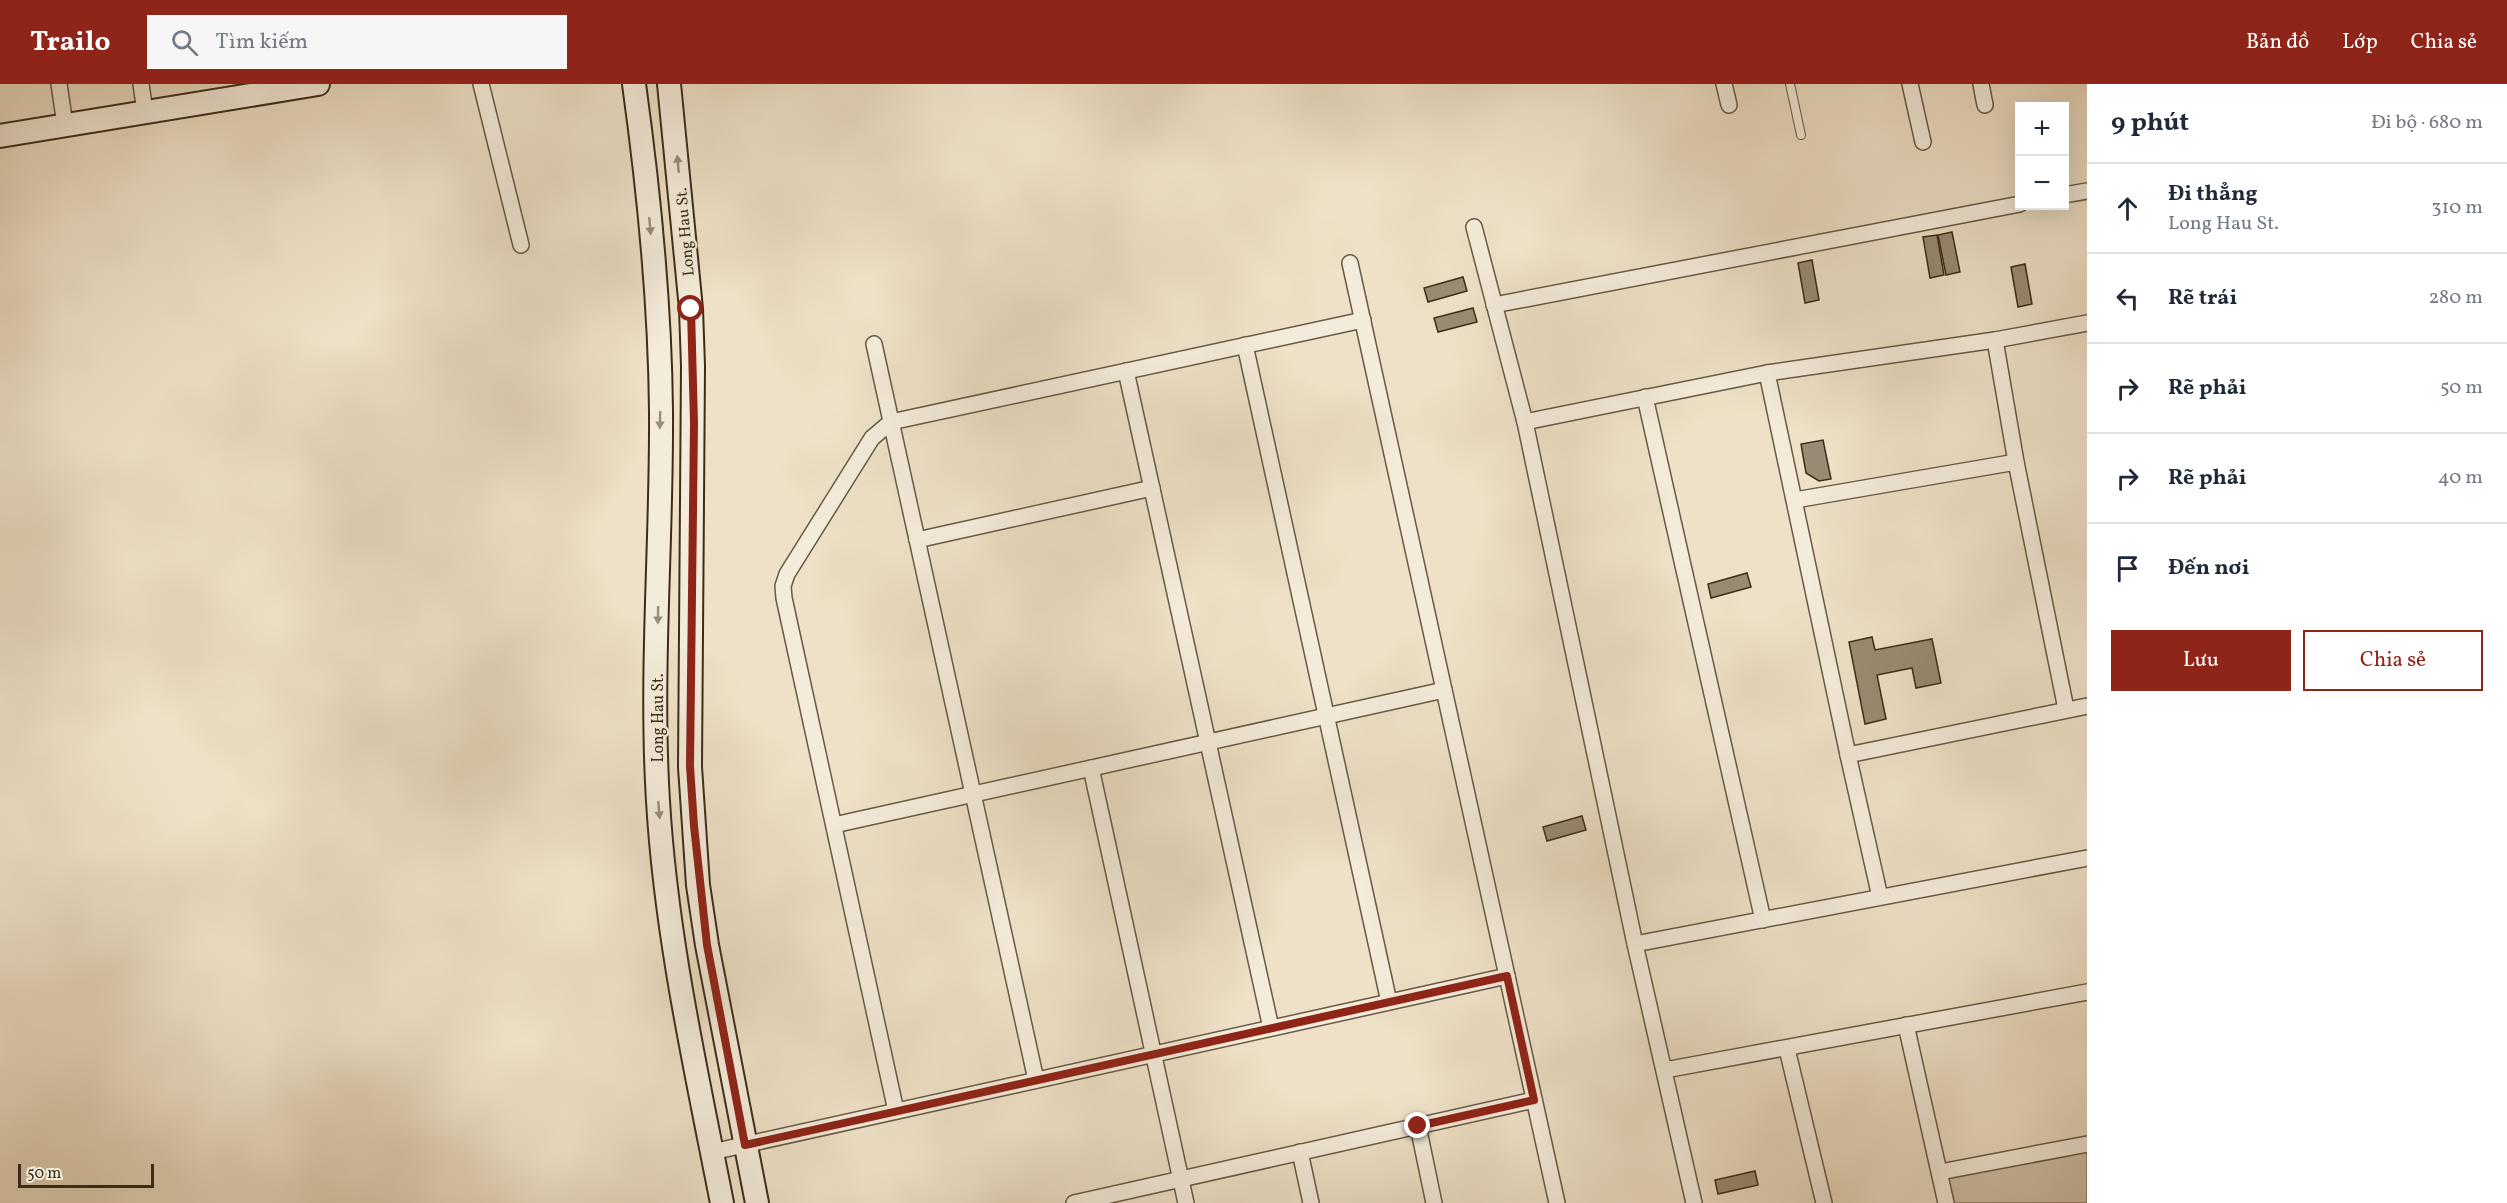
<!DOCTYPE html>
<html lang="vi">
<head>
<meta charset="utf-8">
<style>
  body { margin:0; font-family:Vollkorn,serif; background:#f6f6f7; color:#1f2937 }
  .controls { position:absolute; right:18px; top:18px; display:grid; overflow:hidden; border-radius:0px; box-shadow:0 6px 24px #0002 }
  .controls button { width:54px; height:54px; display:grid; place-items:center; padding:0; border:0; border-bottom:2px solid #e0e1e3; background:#fff; color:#1f2937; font:30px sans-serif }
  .scale { position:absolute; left:18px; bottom:15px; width:136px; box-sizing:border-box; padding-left:6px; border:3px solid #3c2d19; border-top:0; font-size:16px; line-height:21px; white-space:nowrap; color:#3c2d19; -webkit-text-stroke:4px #f4ecdb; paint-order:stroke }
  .stop { position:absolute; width:18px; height:18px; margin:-14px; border:4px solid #8f2418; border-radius:50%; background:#fff }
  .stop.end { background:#8f2418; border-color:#fff; box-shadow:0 2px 6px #0008 }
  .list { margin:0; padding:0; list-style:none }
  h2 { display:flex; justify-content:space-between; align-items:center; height:78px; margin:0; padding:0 24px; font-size:26px }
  h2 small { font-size:20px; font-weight:400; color:#747a83 }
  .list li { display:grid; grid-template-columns:39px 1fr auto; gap:18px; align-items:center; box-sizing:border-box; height:90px; padding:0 24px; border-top:2px solid #e0e1e3 }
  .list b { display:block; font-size:22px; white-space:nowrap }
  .list p { margin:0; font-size:20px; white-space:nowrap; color:#747a83 }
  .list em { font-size:20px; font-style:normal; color:#747a83 }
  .actions { display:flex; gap:12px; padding:18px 24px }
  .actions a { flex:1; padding:14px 0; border:2px solid #8f2418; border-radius:0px; text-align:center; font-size:21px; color:#8f2418 }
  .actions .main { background:#8f2418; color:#fff }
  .icon { flex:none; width:33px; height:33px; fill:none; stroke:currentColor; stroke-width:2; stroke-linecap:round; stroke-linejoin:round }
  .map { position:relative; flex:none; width:2087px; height:1119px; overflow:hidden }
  header { display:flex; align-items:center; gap:36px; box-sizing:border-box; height:84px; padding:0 30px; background:#8f2418; color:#fff }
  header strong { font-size:28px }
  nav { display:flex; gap:33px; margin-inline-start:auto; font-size:21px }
  .search { width:420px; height:54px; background:#f6f6f7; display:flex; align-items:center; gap:15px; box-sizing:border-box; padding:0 21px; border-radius:0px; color:#747a83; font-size:22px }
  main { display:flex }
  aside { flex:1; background:#fff }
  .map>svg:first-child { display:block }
</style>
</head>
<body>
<header>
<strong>Trailo</strong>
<div class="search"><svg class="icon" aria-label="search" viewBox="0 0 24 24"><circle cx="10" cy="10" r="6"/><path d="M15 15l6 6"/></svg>Tìm kiếm</div>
<nav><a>Bản đồ</a><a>Lớp</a><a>Chia sẻ</a></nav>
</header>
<main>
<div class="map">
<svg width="2087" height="1119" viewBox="0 0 2087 1119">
  <rect width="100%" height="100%" fill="#eee1c7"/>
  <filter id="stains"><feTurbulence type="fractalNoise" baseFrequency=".00333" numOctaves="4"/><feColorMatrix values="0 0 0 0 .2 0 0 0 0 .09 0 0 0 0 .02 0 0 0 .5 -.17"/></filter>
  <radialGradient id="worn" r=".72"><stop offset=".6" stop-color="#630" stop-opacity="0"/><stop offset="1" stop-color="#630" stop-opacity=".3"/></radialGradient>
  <polygon fill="#d0c2a9" stroke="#867861" stroke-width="1.5" points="2087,1060 2087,1119 1946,1119 1940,1088"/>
  <g fill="#998b73" stroke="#3c2d19" stroke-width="1.5">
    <polygon points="1952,148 1960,188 1946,191 1938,151"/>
    <polygon points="1937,151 1944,191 1930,194 1923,153"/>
    <polygon points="1812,176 1819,216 1805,219 1798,179"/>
    <polygon points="2025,180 2032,220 2018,223 2011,183"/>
    <polygon points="1463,193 1467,207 1428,218 1424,204"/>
    <polygon points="1473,224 1477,238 1438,248 1434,234"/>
    <polygon points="1823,356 1831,395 1819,397 1806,389 1801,360"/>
    <polygon points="1747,489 1751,503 1711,514 1708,500"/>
    <polygon points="1872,553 1875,566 1932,555 1941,599 1916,604 1912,584 1877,591 1886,635 1865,640 1849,558"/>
    <polygon points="1582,732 1586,746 1547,757 1543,743"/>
    <polygon points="1755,1087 1758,1101 1718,1110 1715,1096"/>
  </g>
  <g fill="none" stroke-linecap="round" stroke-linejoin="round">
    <g stroke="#685a44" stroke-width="10">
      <polyline id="service" points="1790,0 1801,51"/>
    </g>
    <g stroke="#685a44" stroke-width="18">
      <g id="minor">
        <polyline points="59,0 65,41"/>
        <polyline points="141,0 145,28"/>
        <polyline points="481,0 521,161"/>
        <polyline points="1724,0 1729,21"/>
        <polyline points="1910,0 1923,58"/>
        <polyline points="1981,0 1985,21"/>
        <polyline points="2064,111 2087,107"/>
        <polyline points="1474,143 1525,338 1767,289 1995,256 2087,239"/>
        <polyline points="1350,179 1557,1119"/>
        <polyline points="1494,221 2020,120"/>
        <polyline points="1995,256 2016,378 2066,625"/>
        <polyline points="874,260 1036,996"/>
        <polyline points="1245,261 1389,918"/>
        <polyline points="1126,287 1271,944"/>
        <polyline points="1767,289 1848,671 2087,622"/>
        <polyline points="1645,313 1763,836"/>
        <polyline points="1525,338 1635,860 1694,1119"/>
        <polyline points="1795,416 2016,378"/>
        <polyline points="917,456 1152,404"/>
        <polyline points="1848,671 1880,813"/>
        <polyline points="1091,684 1186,1119"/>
        <polyline points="834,741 1444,606"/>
        <polyline points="1635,860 2087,774"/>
        <polyline points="1906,941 1946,1119"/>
        <polyline points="1787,965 1824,1119"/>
        <polyline points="1665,986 2087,908"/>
        <polyline points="896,1027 784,514 783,502 787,490 872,354 891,338 1363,236"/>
        <polyline points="1418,1042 1434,1119"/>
        <polyline points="712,1068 1507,892"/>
        <polyline points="1300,1068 1311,1119"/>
        <polyline points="1940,1088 2087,1060"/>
        <polyline points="1074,1119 1534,1016"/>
      </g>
    </g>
    <g stroke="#3c2d19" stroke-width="26">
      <g id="secondary">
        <path d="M634 0C649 108 660 218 661 327 662 457 650 587 658 717 666 853 696 986 722 1119"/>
        <polyline points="669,0 691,225 693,282 690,683 698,801 707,861 757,1119"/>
        <polyline points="0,52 318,0"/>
      </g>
    </g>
    <use href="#service" stroke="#f4ecdb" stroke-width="8"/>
    <use href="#minor" stroke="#f4ecdb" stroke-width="15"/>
    <use href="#secondary" stroke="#f4ecdb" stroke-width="22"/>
  </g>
  <defs><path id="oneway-solid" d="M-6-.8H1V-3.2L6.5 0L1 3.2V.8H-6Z" transform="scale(1.5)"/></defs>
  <g fill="#988c7a">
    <use href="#oneway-solid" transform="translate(678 80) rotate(-95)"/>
    <use href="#oneway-solid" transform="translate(650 142) rotate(85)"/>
    <use href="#oneway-solid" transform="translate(660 336) rotate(91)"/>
    <use href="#oneway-solid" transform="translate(658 531) rotate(91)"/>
    <use href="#oneway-solid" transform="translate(659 726) rotate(85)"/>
  </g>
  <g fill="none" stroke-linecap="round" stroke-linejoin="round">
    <polyline stroke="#8f2418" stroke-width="8" points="691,225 694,339 690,682 694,742 707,861 745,1061 1507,892 1534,1016 1418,1042"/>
  </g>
  <g text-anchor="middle" stroke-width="4.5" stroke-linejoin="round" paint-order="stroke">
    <g font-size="16" fill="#3c2d19" stroke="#f4ecdb">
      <text transform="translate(684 148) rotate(-95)" y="6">Long Hau St.</text>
      <text transform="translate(657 634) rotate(-90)" y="6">Long Hau St.</text>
    </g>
  </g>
  <rect width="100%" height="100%" filter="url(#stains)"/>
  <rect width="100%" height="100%" fill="url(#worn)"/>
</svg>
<div class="controls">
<button>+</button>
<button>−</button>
</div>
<div class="scale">50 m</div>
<div class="stop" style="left:691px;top:225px"></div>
<div class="stop end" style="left:1418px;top:1042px"></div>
</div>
<aside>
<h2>9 phút<small>Đi bộ · 680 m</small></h2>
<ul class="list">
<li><svg class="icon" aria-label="ahead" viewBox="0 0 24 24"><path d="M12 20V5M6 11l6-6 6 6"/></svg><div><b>Đi thẳng</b><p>Long Hau St.</p></div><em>310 m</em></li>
<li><svg class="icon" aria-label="left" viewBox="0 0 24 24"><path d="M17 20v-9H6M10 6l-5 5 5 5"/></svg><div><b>Rẽ trái</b></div><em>280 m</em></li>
<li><svg class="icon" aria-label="right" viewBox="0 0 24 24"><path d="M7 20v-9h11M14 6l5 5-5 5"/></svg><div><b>Rẽ phải</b></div><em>50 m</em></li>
<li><svg class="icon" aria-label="right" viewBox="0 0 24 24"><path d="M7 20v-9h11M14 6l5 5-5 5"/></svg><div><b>Rẽ phải</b></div><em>40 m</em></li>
<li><svg class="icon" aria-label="arrive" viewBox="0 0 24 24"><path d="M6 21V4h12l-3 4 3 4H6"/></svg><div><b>Đến nơi</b></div></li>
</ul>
<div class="actions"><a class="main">Lưu</a><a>Chia sẻ</a></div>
</aside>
</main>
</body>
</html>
